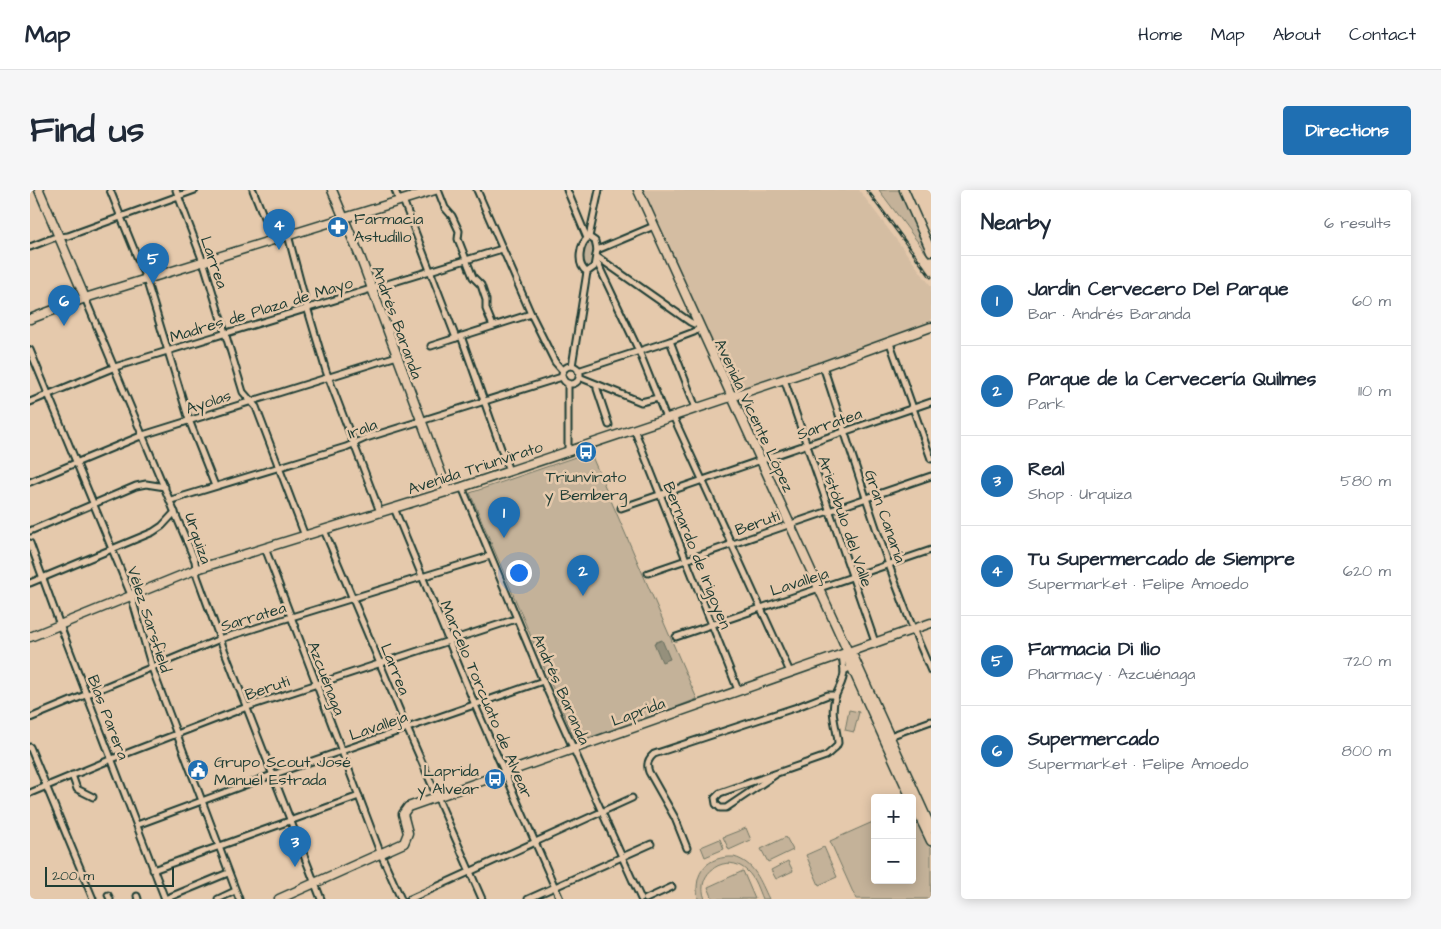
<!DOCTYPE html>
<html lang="en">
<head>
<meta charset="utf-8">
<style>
  body { margin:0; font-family:"Architects Daughter",sans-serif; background:#f6f6f7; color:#1f2937 }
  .controls { position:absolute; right:15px; bottom:15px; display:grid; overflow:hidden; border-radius:5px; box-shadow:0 2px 12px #0003 }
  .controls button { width:45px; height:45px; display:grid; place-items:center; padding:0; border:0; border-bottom:1px solid #e0e1e3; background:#fff; color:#1f2937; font:25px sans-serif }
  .scale { position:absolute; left:15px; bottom:12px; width:129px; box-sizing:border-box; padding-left:5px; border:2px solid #1f3d34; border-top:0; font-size:14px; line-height:18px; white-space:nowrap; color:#1f3d34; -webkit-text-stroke:4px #e5c9ac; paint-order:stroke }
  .you { position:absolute; left:488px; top:382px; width:18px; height:18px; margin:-12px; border:4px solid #fff; border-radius:50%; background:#1a73e8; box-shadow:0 0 0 8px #1a73e833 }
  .badge { display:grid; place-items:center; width:32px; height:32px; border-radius:50%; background:#1f6fb2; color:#fff; font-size:16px; font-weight:700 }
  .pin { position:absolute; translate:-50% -41px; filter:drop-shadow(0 1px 2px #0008) }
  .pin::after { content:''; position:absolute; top:26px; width:18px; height:15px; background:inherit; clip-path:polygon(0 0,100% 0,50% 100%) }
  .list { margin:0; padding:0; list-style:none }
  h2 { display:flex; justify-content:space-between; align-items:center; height:65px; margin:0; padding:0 20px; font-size:21px }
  h2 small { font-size:16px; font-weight:400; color:#747a83 }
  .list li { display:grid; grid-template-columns:32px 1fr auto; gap:15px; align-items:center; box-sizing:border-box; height:90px; padding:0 20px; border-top:1px solid #e0e1e3 }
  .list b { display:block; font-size:19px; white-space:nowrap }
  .list p { margin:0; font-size:16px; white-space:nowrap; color:#747a83 }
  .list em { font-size:16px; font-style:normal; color:#747a83 }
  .map { position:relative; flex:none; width:901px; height:709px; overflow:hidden; border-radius:5px }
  header { display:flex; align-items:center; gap:30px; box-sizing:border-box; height:70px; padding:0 25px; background:#fff; border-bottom:1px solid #e0e1e3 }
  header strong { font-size:24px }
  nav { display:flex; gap:28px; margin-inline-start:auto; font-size:18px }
  .intro { display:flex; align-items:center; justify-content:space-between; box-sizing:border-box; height:120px; padding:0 30px }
  h1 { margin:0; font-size:35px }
  .button { padding:12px 22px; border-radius:5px; background:#1f6fb2; color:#fff; font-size:18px; font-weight:700 }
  main { display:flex; gap:30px; padding:0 30px }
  aside { flex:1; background:#fff; border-radius:5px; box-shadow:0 2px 12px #0003 }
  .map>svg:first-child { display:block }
</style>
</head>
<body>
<header>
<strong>Map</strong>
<nav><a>Home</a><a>Map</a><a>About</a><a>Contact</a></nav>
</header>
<div class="intro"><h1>Find us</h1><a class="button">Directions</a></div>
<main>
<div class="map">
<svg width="901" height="709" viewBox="0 0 901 709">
  <rect width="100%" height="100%" fill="#e5c9ac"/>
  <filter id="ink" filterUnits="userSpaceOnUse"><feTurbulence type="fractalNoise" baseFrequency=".02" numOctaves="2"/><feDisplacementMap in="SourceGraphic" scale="10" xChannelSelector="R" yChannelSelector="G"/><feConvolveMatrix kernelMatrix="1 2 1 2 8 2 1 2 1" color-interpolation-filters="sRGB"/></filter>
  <g filter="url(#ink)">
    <polygon fill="#d4bda2" points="611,0 829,0 901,96 901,133 701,202"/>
    <g fill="#c4b299" stroke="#727866">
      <polygon points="849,0 870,0 899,67"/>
      <path d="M559 49 563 52 566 59 562 76 557 81 554 79C551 67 552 59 559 49Z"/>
      <polygon points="560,262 667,509 547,555 440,303"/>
      <polygon points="819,520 829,522 824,542 815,540"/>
      <polygon points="882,617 901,658 901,709 826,709 800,651 845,631 845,690 882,690"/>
      <polygon points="716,638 721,650 699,660 693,647"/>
      <polygon points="756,647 763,660 738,672 731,659"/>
      <polygon points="690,649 694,659 675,667 671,657"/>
      <polygon points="794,657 807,687 789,695 776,665"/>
      <path d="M704 667C725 673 730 691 739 709H732C728 700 725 688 717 681 697 661 664 683 675 709H668C663 682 677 666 704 667Z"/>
      <polygon points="758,671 763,681 746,689 741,680"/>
      <polygon points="713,681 725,709 683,709 678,697"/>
    </g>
    <polygon fill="#95907b" stroke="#666f5f" points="632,450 640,469 632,472 624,453"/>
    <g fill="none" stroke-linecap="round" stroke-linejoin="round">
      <g stroke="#1f3d34" stroke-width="9">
        <g id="street">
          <polyline points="80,0 116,89 159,230 185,296"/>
          <polyline points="146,0 175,77 213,202 226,217 275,346"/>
          <polyline points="223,0 243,50"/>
          <polyline points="365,0 369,11"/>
          <polyline points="408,0 415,18 422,26 429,41 428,49 443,87 451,95 456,110 456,119 463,136"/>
          <polyline points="447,0 501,124 525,172 533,181"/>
          <polyline points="537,0 557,48"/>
          <polyline points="373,10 426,148"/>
          <polyline points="258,45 277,117 296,181 350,322"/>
          <path d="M559 47 565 51 567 60 564 77 557 82C546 75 549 54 559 47Z"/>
          <polyline points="559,47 569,0"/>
          <polyline points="0,57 23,48 38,46 165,0"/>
          <polyline points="567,60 624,36"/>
          <polyline points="566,66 660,132 664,134 668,133"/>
          <polyline points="566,70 609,161 636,228"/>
          <polyline points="55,108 165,371 167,386 190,449 291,709"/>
          <polyline points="431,146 479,281"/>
          <polyline points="640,151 666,218"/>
          <polyline points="860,153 901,269"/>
          <polyline points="401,156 501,124"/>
          <polyline points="0,160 101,405 122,478 209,709"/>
          <polyline points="542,176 557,82"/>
          <path d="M793 176C827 278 857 382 901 481"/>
          <circle cx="541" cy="185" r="9"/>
          <polyline points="548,181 640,151 664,142 670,138"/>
          <polyline points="549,187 611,212 628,208"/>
          <polyline points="754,189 845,452"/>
          <polyline points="567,195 567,199 579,235"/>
          <polyline points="0,212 85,177 472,59"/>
          <polyline points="643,226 760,482"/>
          <polyline points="604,239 708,500"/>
          <polyline points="538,262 538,193"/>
          <polyline points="0,292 113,245 367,166"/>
          <polyline points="432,297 513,491 611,709"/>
          <polyline points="141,310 316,257 336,248 532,187"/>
          <polyline points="364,318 445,515 530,709"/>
          <polyline points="591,318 901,212"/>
          <polyline points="294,340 377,538 452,709"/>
          <polyline points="0,341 106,296 116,294 135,297"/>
          <polyline points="0,353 30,435 135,709"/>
          <polyline points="235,358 350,662 371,709"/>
          <polyline points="618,383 901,286"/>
          <polyline points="0,393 123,342 132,336 145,322"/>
          <polyline points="646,447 901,360"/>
          <polyline points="812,464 814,481"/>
          <polyline points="0,528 190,449 460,366"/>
          <polyline points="857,547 901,531"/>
          <polyline points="0,557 63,709"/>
          <polyline points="42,585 47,599 63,607"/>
          <path d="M745 585 696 618H690L686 614 685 608 690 603 796 566 806 557 808 553C807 537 800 524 805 508 808 498 814 492 814 481L821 477"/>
          <polyline points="0,603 82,569 217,517 486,429"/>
          <polyline points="107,635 242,585 513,491"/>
          <path d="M657 658 645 628 619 582C616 574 618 569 624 564L767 517 798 505H803L805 507"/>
          <polyline points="123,680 329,606"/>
          <polyline points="78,705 80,709"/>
          <polyline points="107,706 108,709"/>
          <polyline points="135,709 198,683"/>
          <polyline points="188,709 205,701"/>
          <polyline points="380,709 602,608"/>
          <polyline points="498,709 621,654"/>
          <polyline points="616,709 642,697"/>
        </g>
      </g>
      <g stroke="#1f3d34" stroke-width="11">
        <g id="secondary">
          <polyline points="9,0 55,108"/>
          <polyline points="302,0 331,69 418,302"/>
          <polyline points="608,0 818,462 818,469 881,608"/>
          <polyline points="874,0 901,61"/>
          <polyline points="0,129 55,108 405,0"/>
          <polyline points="0,447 167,379 432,297 793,176 901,137"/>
          <polyline points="818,462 824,468 901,638"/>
          <polyline points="882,611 901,651"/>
          <polyline points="249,709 374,653 378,643 373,624 378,617 901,433"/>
        </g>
      </g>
      <use href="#street" stroke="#e5c9ac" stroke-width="5"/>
      <use href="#secondary" stroke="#e5c9ac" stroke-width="8"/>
      <g stroke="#1f3d34" stroke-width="3">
        <polyline id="rail" points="837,0 901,87"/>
      </g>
      <use href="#rail" stroke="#e5c9ac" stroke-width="1" stroke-dasharray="4" stroke-linecap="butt"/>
    </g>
  </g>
  <defs>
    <g id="pharmacy-disc" transform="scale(1.125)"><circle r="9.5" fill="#1f6fb2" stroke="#e5c9ac"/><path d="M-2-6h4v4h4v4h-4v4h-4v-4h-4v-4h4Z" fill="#fff"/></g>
    <g id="bus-disc" transform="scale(1.125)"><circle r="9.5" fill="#1f6fb2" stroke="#e5c9ac"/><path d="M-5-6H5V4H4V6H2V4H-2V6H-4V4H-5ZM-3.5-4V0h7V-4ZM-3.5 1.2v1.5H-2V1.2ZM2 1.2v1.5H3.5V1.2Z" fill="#fff"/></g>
    <g id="civic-disc" transform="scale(1.125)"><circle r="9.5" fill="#1f6fb2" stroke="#e5c9ac"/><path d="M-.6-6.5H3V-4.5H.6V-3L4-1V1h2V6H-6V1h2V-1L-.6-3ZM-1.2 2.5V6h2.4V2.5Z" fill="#fff"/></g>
  </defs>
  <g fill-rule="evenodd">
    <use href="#pharmacy-disc" x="308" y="37"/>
    <use href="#bus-disc" x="556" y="262"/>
    <use href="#civic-disc" x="168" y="580"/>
    <use href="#bus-disc" x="465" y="589"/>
  </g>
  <g text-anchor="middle" stroke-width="5" stroke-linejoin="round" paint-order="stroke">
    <g font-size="16" fill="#1f3d34" stroke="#e5c9ac" text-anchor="start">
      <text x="324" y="34">Farmacia<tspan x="324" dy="18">Astudillo</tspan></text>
      <text x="556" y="292" text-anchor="middle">Triunvirato<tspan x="556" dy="18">y Bemberg</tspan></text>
      <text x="184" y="577">Grupo Scout José<tspan x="184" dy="18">Manuel Estrada</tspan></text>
      <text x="449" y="586" text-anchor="end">Laprida<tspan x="449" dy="18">y Alvear</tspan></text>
    </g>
    <g font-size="16" fill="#1f3d34" stroke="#e5c9ac">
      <text transform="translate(185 72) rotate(71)" y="6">Larrea</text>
      <text transform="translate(231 119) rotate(-17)" y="6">Madres de Plaza de Mayo</text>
      <text transform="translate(368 132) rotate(70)" y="6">Andrés Baranda</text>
      <text transform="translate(178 211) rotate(-18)" y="6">Ayolas</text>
      <text transform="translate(725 225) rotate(65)" y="6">Avenida Vicente López</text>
      <text transform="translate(799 233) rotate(-19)" y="6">Sarratea</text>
      <text transform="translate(332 238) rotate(-20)" y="6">Irala</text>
      <text transform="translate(445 277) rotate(-18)" y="6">Avenida Triunvirato</text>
      <text transform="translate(856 326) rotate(71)" y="6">Gran Canaria</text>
      <text transform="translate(816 331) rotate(71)" y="6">Aristóbulo del Valle</text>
      <text transform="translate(727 332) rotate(-20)" y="6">Beruti</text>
      <text transform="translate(169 348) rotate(71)" y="6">Urquiza</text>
      <text transform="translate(668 365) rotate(68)" y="6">Bernardo de Irigoyen</text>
      <text transform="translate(769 391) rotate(-18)" y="6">Lavalleja</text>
      <text transform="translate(223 426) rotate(-17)" y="6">Sarratea</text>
      <text transform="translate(120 429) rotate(72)" y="6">Vélez Sarsfield</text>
      <text transform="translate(366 479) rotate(68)" y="6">Larrea</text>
      <text transform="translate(297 488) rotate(69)" y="6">Azcuénaga</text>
      <text transform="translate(237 497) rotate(-19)" y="6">Beruti</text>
      <text transform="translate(532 499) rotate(66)" y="6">Andrés Baranda</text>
      <text transform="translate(457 509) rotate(67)" y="6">Marcelo Torcuato de Alvear</text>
      <text transform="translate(608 521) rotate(-20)" y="6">Laprida</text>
      <text transform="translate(79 527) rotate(69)" y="6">Blas Parera</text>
      <text transform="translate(348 535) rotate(-19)" y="6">Lavalleja</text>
    </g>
  </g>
</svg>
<div class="controls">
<button>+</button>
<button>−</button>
</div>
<div class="scale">200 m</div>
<div class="you"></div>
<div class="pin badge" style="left:474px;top:348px">1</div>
<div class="pin badge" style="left:553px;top:406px">2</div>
<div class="pin badge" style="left:265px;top:677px">3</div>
<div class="pin badge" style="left:249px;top:60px">4</div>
<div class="pin badge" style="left:123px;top:94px">5</div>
<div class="pin badge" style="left:34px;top:136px">6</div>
</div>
<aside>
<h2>Nearby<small>6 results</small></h2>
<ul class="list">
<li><span class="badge">1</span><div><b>Jardin Cervecero Del Parque</b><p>Bar · Andrés Baranda</p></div><em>60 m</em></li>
<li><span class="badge">2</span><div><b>Parque de la Cervecería Quilmes</b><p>Park</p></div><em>110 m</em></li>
<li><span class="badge">3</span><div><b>Real</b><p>Shop · Urquiza</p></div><em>580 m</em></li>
<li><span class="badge">4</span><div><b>Tu Supermercado de Siempre</b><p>Supermarket · Felipe Amoedo</p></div><em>620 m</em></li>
<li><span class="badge">5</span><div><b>Farmacia Di Ilio</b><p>Pharmacy · Azcuénaga</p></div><em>720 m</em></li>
<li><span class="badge">6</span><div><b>Supermercado</b><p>Supermarket · Felipe Amoedo</p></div><em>800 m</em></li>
</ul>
</aside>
</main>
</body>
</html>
